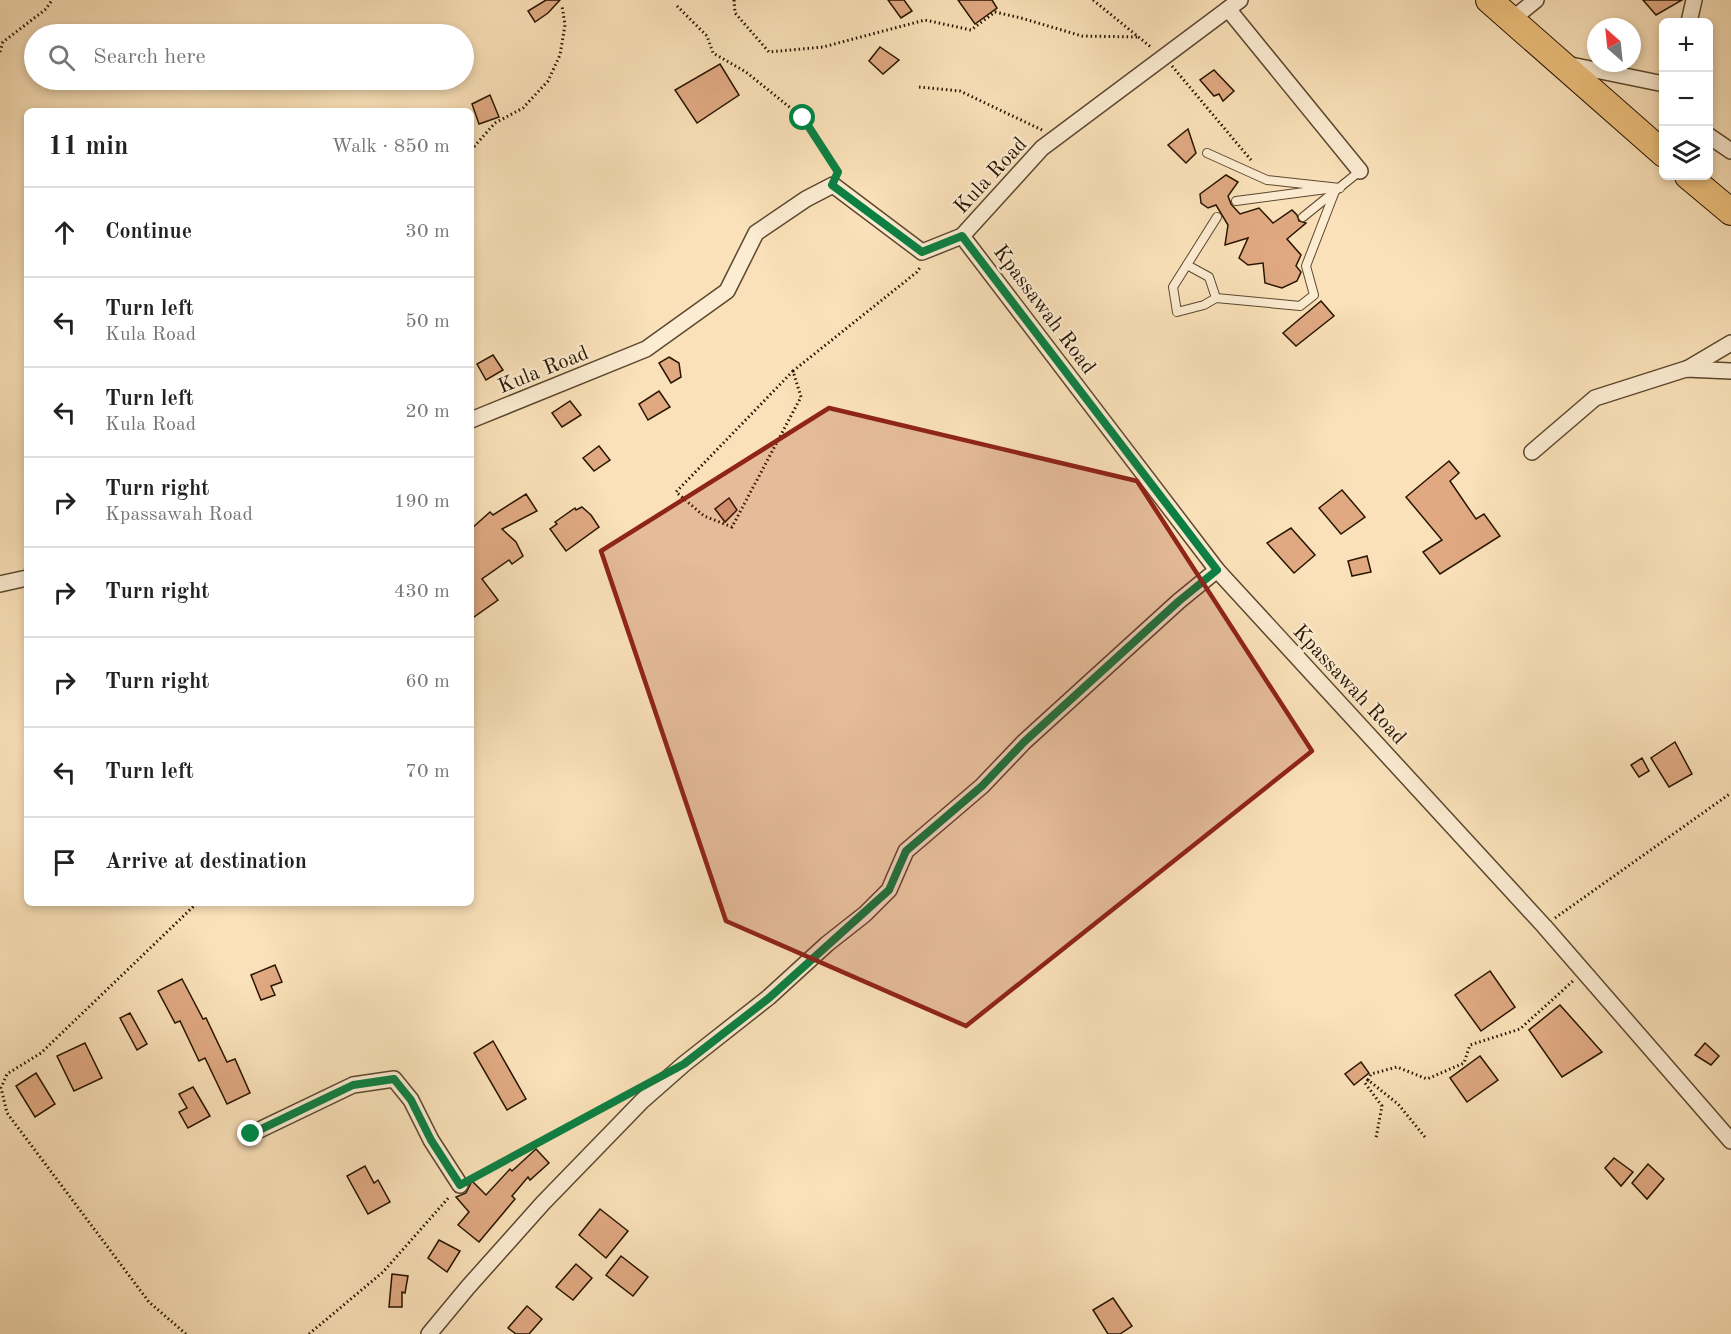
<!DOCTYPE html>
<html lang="en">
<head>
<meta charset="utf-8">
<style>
  body { margin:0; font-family:"Old Standard TT",serif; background:#f2f2f2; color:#222 }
  .controls { position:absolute; right:18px; top:18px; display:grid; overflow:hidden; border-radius:9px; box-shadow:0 3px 9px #0003 }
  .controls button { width:54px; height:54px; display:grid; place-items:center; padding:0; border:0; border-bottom:2px solid #e0e0e0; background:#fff; color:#222; font:30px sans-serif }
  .compass { position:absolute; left:1587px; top:18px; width:54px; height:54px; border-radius:50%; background:#fff; box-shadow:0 3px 9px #0003; rotate:333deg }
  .stop { position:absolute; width:18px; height:18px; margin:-14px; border:4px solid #0b8043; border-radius:50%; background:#fff }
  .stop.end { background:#0b8043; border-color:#fff; box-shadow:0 2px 6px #0008 }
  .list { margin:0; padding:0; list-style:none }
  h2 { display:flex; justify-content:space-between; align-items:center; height:78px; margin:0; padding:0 24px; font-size:26px }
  h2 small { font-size:20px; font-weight:400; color:#767676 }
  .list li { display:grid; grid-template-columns:39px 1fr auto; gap:18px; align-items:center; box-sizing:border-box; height:90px; padding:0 24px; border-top:2px solid #e0e0e0 }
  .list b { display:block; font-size:22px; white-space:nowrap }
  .list p { margin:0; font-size:20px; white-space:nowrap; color:#767676 }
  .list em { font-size:20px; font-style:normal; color:#767676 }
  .icon { flex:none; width:33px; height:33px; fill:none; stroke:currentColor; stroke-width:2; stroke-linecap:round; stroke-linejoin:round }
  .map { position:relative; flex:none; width:1731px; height:1334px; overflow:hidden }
  .search { position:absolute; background:#fff; box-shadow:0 3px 9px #0003; left:24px; top:24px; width:450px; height:66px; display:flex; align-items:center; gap:15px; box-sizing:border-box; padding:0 21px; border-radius:33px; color:#767676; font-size:22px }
  .panel { position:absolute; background:#fff; box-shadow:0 3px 9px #0003; left:24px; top:108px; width:450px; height:798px; border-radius:9px }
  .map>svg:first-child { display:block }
</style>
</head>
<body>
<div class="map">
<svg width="1731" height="1334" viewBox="0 0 1731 1334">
  <rect width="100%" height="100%" fill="#fae1b9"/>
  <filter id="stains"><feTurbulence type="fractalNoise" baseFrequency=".00333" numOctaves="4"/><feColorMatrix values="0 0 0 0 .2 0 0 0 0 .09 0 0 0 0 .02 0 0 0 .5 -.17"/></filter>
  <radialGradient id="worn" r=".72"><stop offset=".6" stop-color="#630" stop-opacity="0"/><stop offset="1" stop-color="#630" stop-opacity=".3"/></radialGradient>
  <g fill="#e0a982" stroke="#281500" stroke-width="1.5">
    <polygon points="546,0 560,0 548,13 535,22 528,11"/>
    <polygon points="888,0 904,0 912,11 901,18"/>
    <polygon points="958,0 992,0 997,8 975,24"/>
    <polygon points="1643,0 1682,0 1656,15"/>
    <polygon points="880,47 899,60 883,74 869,61"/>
    <polygon points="720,64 739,95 697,123 675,90"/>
    <polygon points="1214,70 1234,91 1223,101 1219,94 1214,96 1200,80"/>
    <polygon points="490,95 499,117 479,124 472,104"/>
    <polygon points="1188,129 1196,153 1186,163 1168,145"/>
    <polygon points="1226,175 1238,182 1228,196 1231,204 1240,214 1259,208 1273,223 1292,210 1297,215 1299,221 1306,223 1287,239 1301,255 1296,266 1301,272 1297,281 1282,288 1265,283 1263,263 1248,265 1239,258 1248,238 1225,245 1228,225 1216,205 1208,208 1201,203 1200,194"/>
    <polygon points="1321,301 1334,316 1296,346 1283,333"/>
    <polygon points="493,355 503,370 486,380 477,364"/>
    <polygon points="669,357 679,363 681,377 671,383 659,363"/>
    <polygon points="659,391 670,407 648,420 639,404"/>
    <polygon points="570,401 581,415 562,427 552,413"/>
    <polygon points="599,446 610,460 594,471 583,458"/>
    <polygon points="1449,461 1459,473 1450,481 1476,519 1484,514 1500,536 1440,574 1423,552 1442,540 1406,497"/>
    <polygon points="1342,490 1365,517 1341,534 1319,508"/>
    <polygon points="526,494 537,511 502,529 516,542 523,556 512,564 509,560 482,579 498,600 471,619 471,529 490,512 493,515"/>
    <polygon points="729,498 737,510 725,522 715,509"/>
    <polygon points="582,507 591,515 599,527 566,551 550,529 557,524 555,522 575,508 576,510"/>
    <polygon points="1291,528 1315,555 1294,573 1267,543"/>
    <polygon points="1367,556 1371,572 1352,576 1348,561"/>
    <polygon points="1675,742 1692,774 1669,787 1651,758"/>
    <polygon points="1642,758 1649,771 1639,777 1631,765"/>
    <polygon points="275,965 282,982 271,986 275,995 261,1000 251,975"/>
    <polygon points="1490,971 1515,1007 1481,1031 1455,995"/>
    <polygon points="182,979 203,1019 206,1018 227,1062 235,1059 250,1093 227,1104 205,1058 199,1061 180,1021 175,1023 158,991"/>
    <polygon points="1560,1005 1602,1052 1562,1077 1529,1030"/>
    <polygon points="130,1013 147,1044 137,1050 120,1018"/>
    <polygon points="493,1041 526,1099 507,1110 474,1053"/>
    <polygon points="85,1043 102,1078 74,1091 57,1056"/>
    <polygon points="1705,1043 1719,1056 1711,1065 1695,1055"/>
    <polygon points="1480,1056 1498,1080 1467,1102 1450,1078"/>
    <polygon points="1361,1062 1369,1073 1354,1085 1345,1074"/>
    <polygon points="36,1073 55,1104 35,1117 16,1086"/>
    <polygon points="193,1087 210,1116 188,1128 179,1112 187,1108 179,1094"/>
    <polygon points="536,1149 549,1163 530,1180 528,1177 512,1196 515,1199 479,1242 458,1225 469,1212 456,1197 466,1193 472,1181 486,1195 510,1169 512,1171"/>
    <polygon points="1614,1158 1633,1172 1621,1186 1605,1168"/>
    <polygon points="1648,1164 1664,1179 1647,1199 1632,1183"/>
    <polygon points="365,1166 374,1183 378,1180 390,1202 368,1214 347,1176"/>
    <polygon points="600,1209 628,1231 606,1258 579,1235"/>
    <polygon points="439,1240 460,1251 447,1272 428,1258"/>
    <polygon points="621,1256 648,1277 633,1296 606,1275"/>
    <polygon points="576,1264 592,1278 573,1300 556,1287"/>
    <polygon points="392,1274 408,1276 405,1293 402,1292 402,1307 389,1307"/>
    <polygon points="1113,1298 1132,1326 1120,1334 1108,1334 1093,1310"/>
    <polygon points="527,1306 542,1319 529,1334 516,1334 508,1328"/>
  </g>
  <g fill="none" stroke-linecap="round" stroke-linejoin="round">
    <g stroke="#5c482e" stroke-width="10">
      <g id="service">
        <polyline points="1207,153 1267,180 1340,188"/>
        <polyline points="1236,201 1327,189"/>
        <polyline points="1217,217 1173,287 1177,312 1204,305 1216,298 1300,306 1314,295 1306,266 1335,191"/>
        <polyline points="1303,217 1360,171"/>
        <polyline points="1187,265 1209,277 1216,298"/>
      </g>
    </g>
    <g stroke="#5c482e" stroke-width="18">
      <g id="minor">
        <polyline points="1228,9 1360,171"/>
        <polyline points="1510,21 1536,0"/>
        <polyline points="1689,22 1694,0"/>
        <polyline points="1566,64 1664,84"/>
        <polyline points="1709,136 1731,151"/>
        <polyline points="962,236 1217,570 1544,926 1731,1141"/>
        <polyline points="1687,369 1731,343"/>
        <polyline points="471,420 646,349 727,291 756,233 806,199 833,185 922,252 962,236 1042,148 1240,0"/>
        <polyline points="1532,452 1595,398 1686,369 1731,371"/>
        <polyline points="0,584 27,578"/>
        <polyline points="251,1134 353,1085 394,1079 411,1100 431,1140 460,1185"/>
        <polyline points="429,1334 468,1287 543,1203 642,1101 684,1064 769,997 827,944 865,914 889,890 906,851 982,786 1024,742 1179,601 1217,570"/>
      </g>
    </g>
    <g stroke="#281500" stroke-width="28">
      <g id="trunk">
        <polyline points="1489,0 1664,154"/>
        <polyline points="1688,176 1731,212"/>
      </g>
    </g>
    <g stroke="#281500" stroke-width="3" stroke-dasharray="1.5 3" stroke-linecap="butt">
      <polyline points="734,0 735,13 769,52 823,47 925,20 971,30 995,12 1021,18 1082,36 1139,37"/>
      <polyline points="1093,0 1152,48"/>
      <polyline points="677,6 707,36 713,53 746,72 803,118 836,170"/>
      <polyline points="0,52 3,42 46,9 52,0"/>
      <polyline points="1172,66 1251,160"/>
      <polyline points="919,87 960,91 1042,130"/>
      <polyline points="471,150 495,123 523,108 548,81 560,55 565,25 562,6"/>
      <polyline points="793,371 676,492 704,516 732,527 801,397 793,371 917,272 921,266"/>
      <polyline points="1555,918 1731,793"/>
      <polyline points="1368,1080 1365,1083 1382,1106 1376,1138"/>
      <polyline points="1425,1137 1398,1104 1368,1080 1371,1074 1397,1067 1427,1079 1464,1063 1470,1045 1520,1029 1573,981"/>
      <polyline points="472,1179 624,1096"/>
      <polyline points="186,1334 149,1302 7,1113 1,1088 7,1074 41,1053 196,904"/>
      <polyline points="309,1334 383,1272 450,1196"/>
    </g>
    <use href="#service" stroke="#fcecd2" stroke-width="8"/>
    <use href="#minor" stroke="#fcecd2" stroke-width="15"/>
    <use href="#trunk" stroke="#edc07c" stroke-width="26"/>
  </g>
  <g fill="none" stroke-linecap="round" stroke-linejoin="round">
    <polyline stroke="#0b8043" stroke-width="8" points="251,1134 353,1085 394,1079 411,1100 431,1140 460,1185 684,1064 769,998 889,890 906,851 982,786 1024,742 1179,601 1217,570 962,236 922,252 832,185 838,172 803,118"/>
  </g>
  <path fill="#8f2418" fill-opacity="0.2" stroke="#8f2418" stroke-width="4.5" stroke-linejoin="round" d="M829 408 1137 481 1312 751 966 1026 726 921 601 551Z"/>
  <g text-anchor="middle" stroke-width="4.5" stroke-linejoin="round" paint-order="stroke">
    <g font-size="21" fill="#281500" stroke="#fcecd2">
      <text transform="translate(990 175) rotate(-47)" y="7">Kula Road</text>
      <text transform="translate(1045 309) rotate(53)" y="7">Kpassawah Road</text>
      <text transform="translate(543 369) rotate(-22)" y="7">Kula Road</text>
      <text transform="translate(1350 684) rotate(47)" y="7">Kpassawah Road</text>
    </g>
  </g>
  <rect width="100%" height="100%" filter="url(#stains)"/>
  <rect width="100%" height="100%" fill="url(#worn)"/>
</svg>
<div class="controls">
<button>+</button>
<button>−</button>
<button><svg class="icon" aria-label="layers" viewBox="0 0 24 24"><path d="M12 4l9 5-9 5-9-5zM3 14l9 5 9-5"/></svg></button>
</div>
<svg class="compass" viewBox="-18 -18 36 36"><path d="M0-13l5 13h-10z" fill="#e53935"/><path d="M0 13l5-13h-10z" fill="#767676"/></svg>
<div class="stop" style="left:803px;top:118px"></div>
<div class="stop end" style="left:251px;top:1134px"></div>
<div class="search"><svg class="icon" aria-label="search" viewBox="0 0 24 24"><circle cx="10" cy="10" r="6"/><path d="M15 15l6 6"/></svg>Search here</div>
<section class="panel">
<h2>11 min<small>Walk · 850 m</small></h2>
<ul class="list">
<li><svg class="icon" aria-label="ahead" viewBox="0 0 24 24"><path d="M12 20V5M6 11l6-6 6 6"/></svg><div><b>Continue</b></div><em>30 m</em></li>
<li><svg class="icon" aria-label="left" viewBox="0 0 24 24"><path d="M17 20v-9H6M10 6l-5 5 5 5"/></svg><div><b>Turn left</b><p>Kula Road</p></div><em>50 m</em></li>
<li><svg class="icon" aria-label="left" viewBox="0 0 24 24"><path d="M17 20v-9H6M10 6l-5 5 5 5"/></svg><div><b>Turn left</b><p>Kula Road</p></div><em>20 m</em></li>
<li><svg class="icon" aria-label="right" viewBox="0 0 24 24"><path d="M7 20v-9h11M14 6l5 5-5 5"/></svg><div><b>Turn right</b><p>Kpassawah Road</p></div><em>190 m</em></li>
<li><svg class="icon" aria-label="right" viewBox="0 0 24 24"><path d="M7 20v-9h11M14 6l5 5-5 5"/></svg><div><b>Turn right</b></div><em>430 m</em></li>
<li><svg class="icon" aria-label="right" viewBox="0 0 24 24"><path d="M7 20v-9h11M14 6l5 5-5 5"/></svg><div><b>Turn right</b></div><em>60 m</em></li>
<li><svg class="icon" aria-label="left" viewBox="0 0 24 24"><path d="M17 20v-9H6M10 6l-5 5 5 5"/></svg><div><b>Turn left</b></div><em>70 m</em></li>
<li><svg class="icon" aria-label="arrive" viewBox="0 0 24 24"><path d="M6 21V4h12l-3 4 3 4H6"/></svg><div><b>Arrive at destination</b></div></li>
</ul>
</section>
</div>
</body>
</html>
